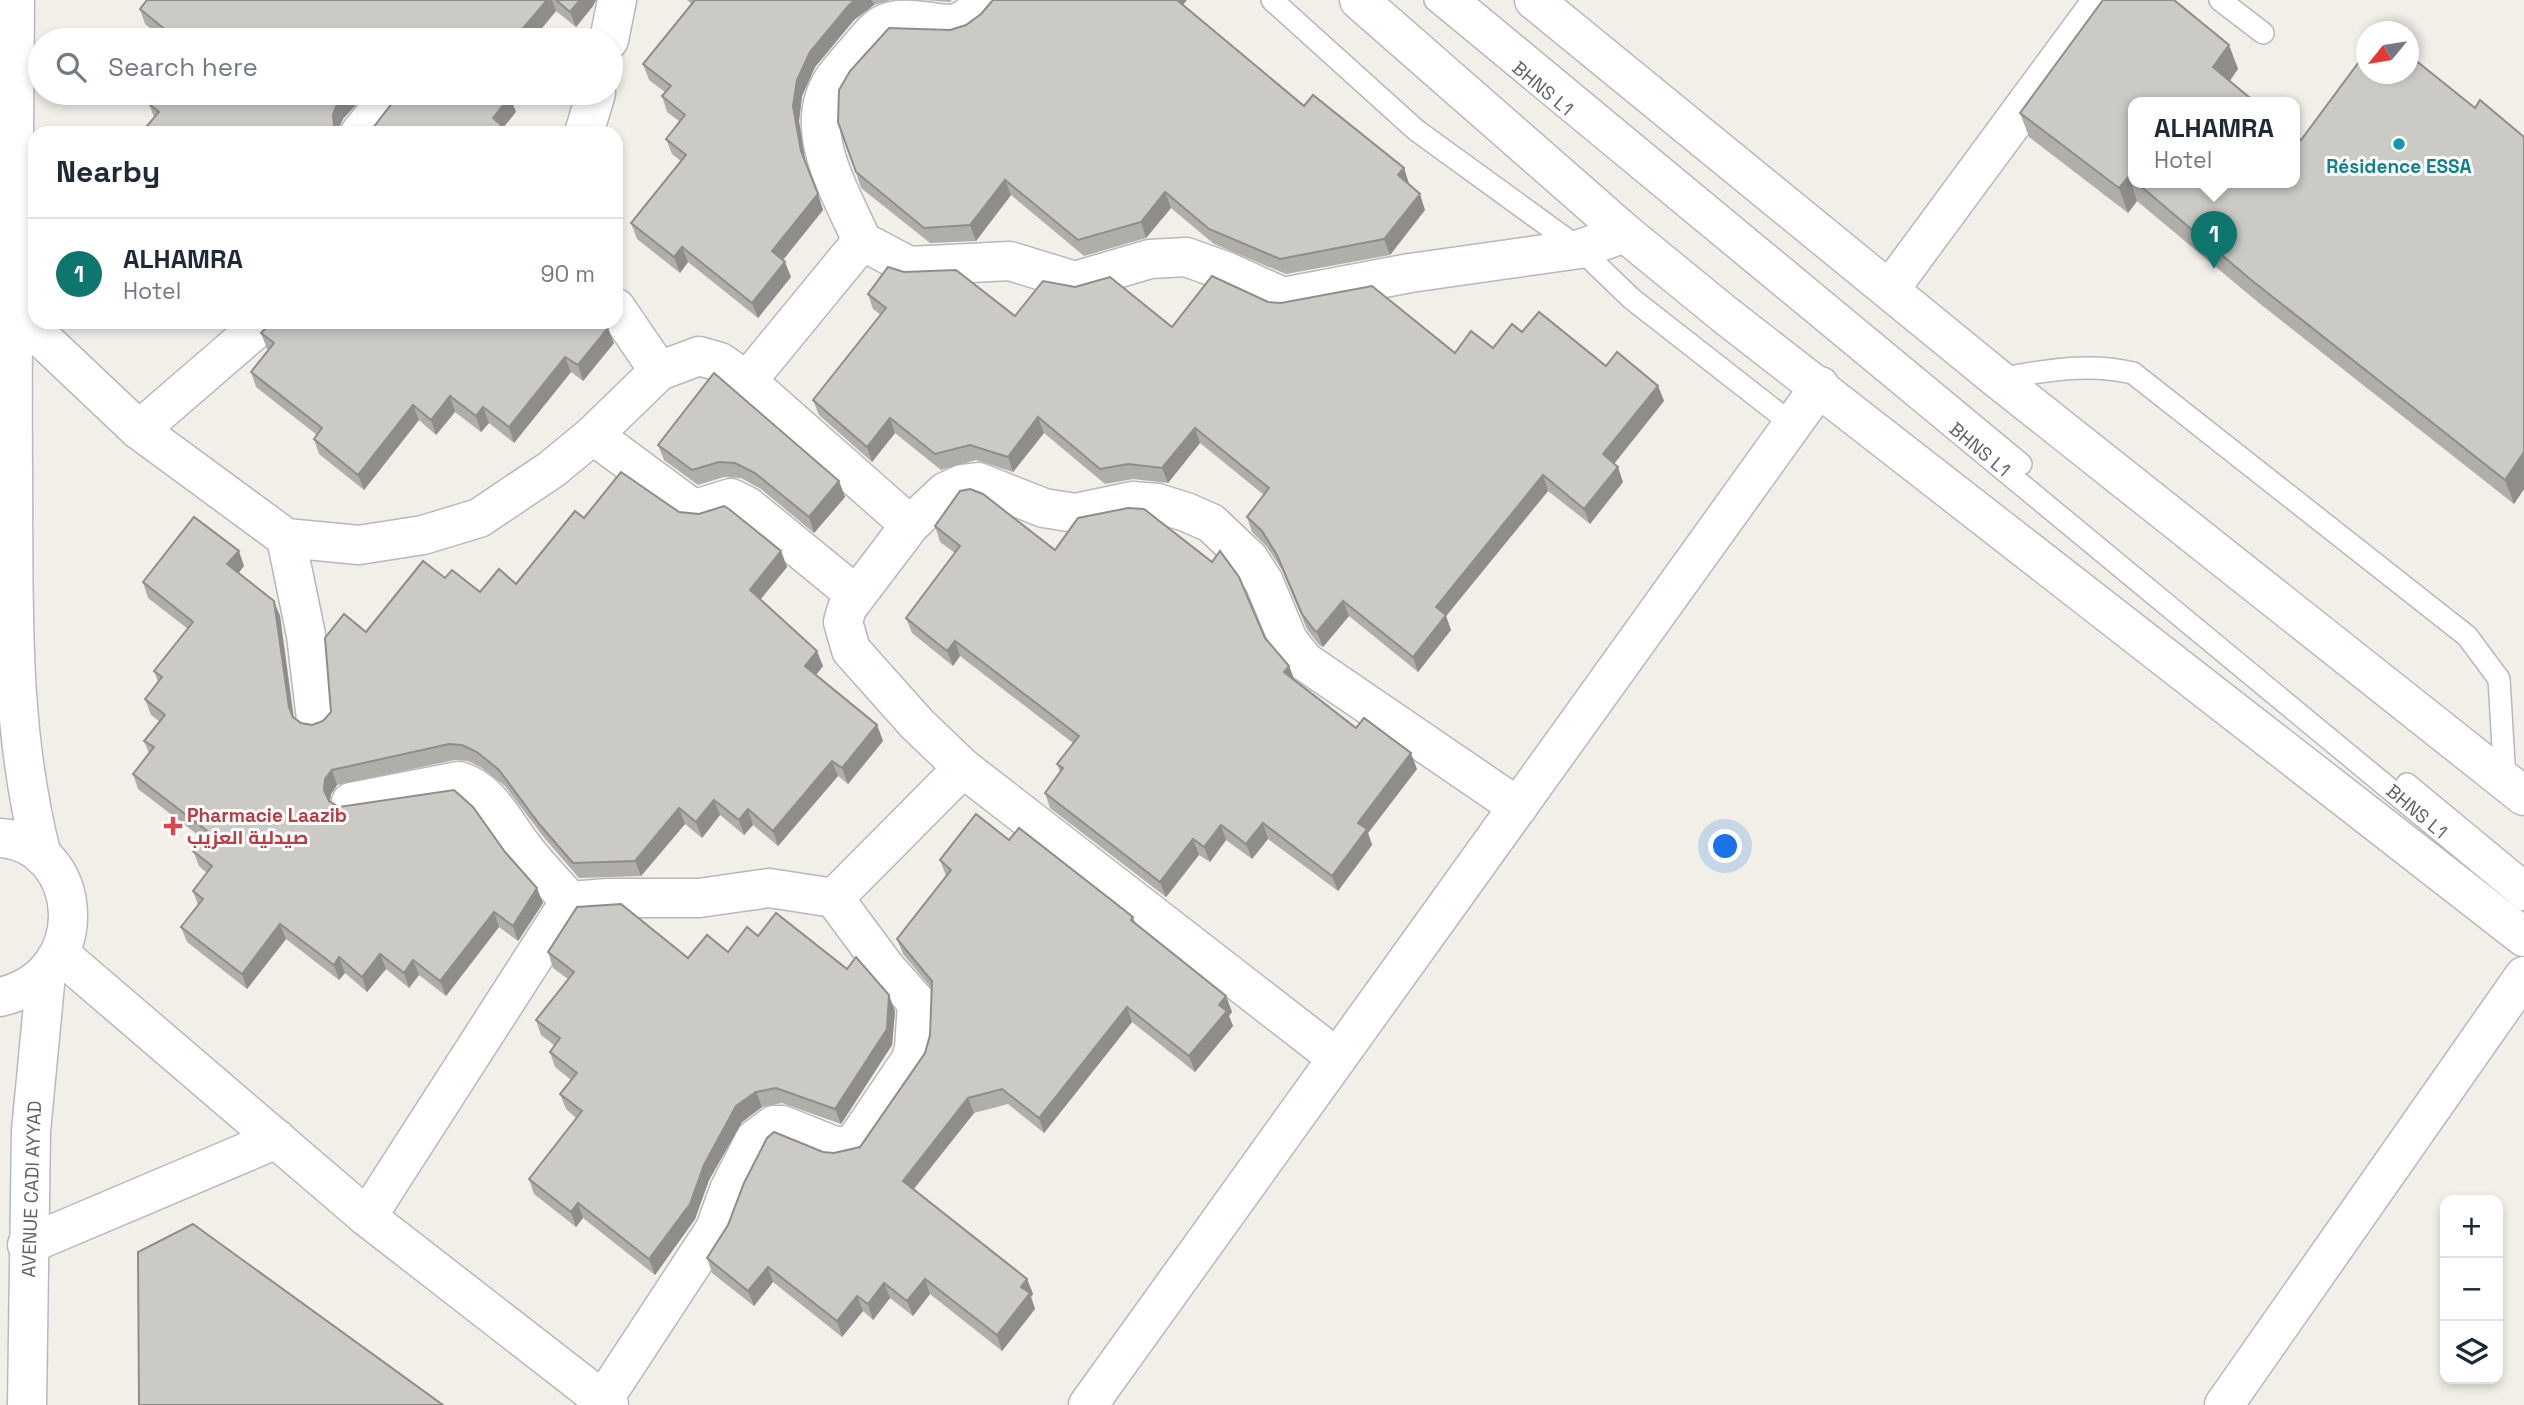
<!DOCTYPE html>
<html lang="en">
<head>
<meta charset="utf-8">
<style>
  body { margin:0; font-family:"Space Grotesk",Cairo,sans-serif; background:#f2f2f3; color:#1f2937 }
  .controls { position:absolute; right:21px; bottom:21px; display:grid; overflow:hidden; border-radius:14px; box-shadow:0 4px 10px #0003 }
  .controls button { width:63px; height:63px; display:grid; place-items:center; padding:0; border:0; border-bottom:2px solid #e0e1e3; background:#fff; color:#1f2937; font:35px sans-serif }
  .compass { position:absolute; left:2356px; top:21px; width:63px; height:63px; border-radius:50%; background:#fff; box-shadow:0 4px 10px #0003; rotate:240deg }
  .you { position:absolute; left:1726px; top:847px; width:24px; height:24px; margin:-18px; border:5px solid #fff; border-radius:50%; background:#1a73e8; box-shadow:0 0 0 10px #1a73e833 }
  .badge { display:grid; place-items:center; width:46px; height:46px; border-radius:50%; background:#0f766e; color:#fff; font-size:23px; font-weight:700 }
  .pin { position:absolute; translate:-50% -58px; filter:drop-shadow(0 2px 4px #0008) }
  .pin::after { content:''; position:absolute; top:37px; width:24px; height:21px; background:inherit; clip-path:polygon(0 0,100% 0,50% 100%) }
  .popup { position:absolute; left:2128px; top:97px; width:172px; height:91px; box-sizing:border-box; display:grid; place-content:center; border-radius:14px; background:#fff; filter:drop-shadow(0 2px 5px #0005); font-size:23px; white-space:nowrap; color:#747a83 }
  .popup b { font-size:26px; color:#1f2937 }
  .popup::after { content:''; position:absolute; left:50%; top:100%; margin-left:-14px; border:14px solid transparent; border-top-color:#fff }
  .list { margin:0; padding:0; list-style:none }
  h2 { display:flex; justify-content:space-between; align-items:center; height:91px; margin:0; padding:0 28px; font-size:30px }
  h2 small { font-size:23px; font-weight:400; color:#747a83 }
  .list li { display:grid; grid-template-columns:46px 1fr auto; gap:21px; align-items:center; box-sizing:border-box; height:112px; padding:0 28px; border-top:2px solid #e0e1e3 }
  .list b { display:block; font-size:26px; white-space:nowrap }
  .list p { margin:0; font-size:23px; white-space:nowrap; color:#747a83 }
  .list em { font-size:23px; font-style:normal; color:#747a83 }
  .icon { flex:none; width:38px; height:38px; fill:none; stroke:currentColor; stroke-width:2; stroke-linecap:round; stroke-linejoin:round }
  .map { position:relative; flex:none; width:2524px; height:1405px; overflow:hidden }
  .search { position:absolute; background:#fff; box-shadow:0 4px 10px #0003; left:28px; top:28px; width:595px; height:77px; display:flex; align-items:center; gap:18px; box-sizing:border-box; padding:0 24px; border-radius:38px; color:#747a83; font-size:26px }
  .panel { position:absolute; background:#fff; box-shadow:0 4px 10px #0003; left:28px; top:126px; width:595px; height:203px; border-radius:21px }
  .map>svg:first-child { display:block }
</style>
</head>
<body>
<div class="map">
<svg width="2524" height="1405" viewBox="0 0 2524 1405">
  <rect width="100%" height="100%" fill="#f1efe8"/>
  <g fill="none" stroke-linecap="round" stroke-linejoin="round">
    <g stroke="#b5b8bc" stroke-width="24">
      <g id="lane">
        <polyline points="1272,0 1416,130 1580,249 1632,299 1792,424"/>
        <polyline points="1435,0 2524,900"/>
        <polyline points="1461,0 2021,464"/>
        <polyline points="2220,0 2263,33"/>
        <path d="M1998 379C2044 371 2087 362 2133 373L2467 636 2499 679 2505 780"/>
        <polyline points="2407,784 2524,881"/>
      </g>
    </g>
    <g stroke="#b5b8bc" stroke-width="41">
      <g id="street">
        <polyline points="609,40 617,0"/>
        <polyline points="360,133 392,94"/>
        <polyline points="584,133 596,93"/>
        <path d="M862 241C842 194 800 130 833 80 840 70 849 60 857 51 869 37 878 22 898 20 938 16 955 41 983 0"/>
        <polyline points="1890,289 2103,0"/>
        <polyline points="616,308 659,371"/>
        <polyline points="12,310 139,430 286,538 359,545 423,535 479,518 552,469 593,435 659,371 699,356 720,362 747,381 910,525 847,608 843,622 851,650 917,724 963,768 1337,1058"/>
        <polyline points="747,381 862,241 909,266 1010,261 1075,281 1150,259 1186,257 1228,272 1283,297 1410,273 1580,249 1625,233"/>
        <polyline points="139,430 264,322"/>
        <polyline points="593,435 689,506 699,508 731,498 747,506 856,595"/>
        <polyline points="910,525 945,492 962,484 978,482 1044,508 1075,513 1132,501 1157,503 1186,512 1211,523 1249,559 1264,582 1288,640 1304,661 1518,807"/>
        <polyline points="286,538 306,635 316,719"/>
        <path d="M351 802 459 781C491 791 504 823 523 847 537 866 554 883 570 901"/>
        <polyline points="60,954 367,1217 609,1405"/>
        <polyline points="367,1217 570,901 608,898 699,898 769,888 834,898 963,768"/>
        <polyline points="603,1400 715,1229 729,1190 755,1139 774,1125 782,1125 837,1147 854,1144 910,1061 914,1049 917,1003 886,968 834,898"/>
        <polyline points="1088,1405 1820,386"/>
        <polyline points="2224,1405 2524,976"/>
      </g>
    </g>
    <g stroke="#b6babf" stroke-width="41">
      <g id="secondary">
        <path d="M15 0C14 159 12 318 13 477 14 608 9 728 42 856"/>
        <polyline points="1359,0 1625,233 1724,314 2524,937"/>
        <polyline points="1534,0 1998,379 2524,796"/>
        <path d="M0 838C84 844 97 975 0 997"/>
        <polyline points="27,1245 277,1139"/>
        <polyline points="27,1405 31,1131 46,974"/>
      </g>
    </g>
    <use href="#lane" stroke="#fff" stroke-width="21"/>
    <use href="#street" stroke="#fff" stroke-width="38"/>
    <use href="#secondary" stroke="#fff" stroke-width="38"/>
  </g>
  <g fill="#afaea9">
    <polygon points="147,0 596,0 593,6 576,27 556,11 532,40 165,40 145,24 140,9"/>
    <polygon points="687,0 891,0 874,5 854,20 815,67 802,96 799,121 806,165 823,210 783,260 791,277 758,318 688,262 680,273 637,239 631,223 681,161 672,154 666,139 679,121 667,112 662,96 665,92 649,80 643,64 692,4"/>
    <polygon points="925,0 952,0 950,2"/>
    <polygon points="1183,5 1304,106 1404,168 1409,184 1409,185 1425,210 1390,255 1286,274 1214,244 1171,208 1146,238 1084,256 1011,195 976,241 930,243 861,188 856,172 950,30 966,25 981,14"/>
    <polygon points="2229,45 2238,69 2230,81 2133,103 2133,183 2294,183 2301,140 2475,108 2524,137 2524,489 2514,504 2259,303 2137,201 2128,213 2029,137 2020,113"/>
    <polygon points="149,104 343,119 338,130 154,117"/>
    <polygon points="868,294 1015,316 1172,327 1268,302 1455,353 1493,348 1522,332 1658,386 1664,401 1614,464 1623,482 1590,524 1548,491 1446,616 1451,630 1418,672 1349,616 1323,647 1319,645 1307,629 1282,570 1267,547 1252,532 1247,517 1264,495 1200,443 1168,483 1133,479 1105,484 1044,433 1013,472 976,460 941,470 895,433 872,462 819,415 813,400 881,315 873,309"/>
    <polygon points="261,333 614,343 583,381 571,372 514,443 489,423 481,432 455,412 436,435 419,420 364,490 319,454 314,439 317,435 256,387 251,372 269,350 267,349"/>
    <polygon points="658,445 839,481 845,497 814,533 761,489 741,478 724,477 698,485 664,460"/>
    <polygon points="679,512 781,551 787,567 760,600 823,666 816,675 877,725 883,741 848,784 838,776 778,846 753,825 744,835 720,815 702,838 685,824 641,876 579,878 546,840 505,786 482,768 468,761 455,760 337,785 331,794 330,802 339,807 543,903 518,941 499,927 446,996 419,975 409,988 386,969 367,992 345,973 339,980 286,939 247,989 187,942 181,927 198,905 193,891 207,873 199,866 193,851 202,838 138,789 133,774 149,753 144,741 160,722 151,715 145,699 158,682 154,671 188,629 148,598 143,582 244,566 238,573 280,616 294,718 301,723 312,725 323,721 331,712 366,632 445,578 480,592 516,584 584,518"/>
    <polygon points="935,526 1055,550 1265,638 1289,666 1294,680 1356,728 1417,769 1368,833 1372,845 1338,891 1268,839 1252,859 1226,840 1210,862 1199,855 1166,897 1050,808 1045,793 1060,772 1057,764 1073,743 960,656 953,666 912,633 906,618 955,553 940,542"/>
    <polygon points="1009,840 1133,917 1136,924 1226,996 1232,1012 1229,1016 1233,1026 1195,1072 1132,1022 1044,1133 1008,1104 974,1113 914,1189 1027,1279 1033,1294 1031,1297 1035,1309 1002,1351 930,1294 913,1316 890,1298 873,1320 863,1311 842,1337 773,1282 754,1306 712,1273 707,1258 823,1152 834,1153 860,1147 925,1053 930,1035 932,989 903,954 897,939 946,876 940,860"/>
    <polygon points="758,936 895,1011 892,1045 841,1124 782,1103 762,1107 742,1122 709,1180 695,1219 655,1275 583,1218 576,1227 534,1194 529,1179 576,1118 566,1109 560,1094 571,1080 555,1067 550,1052 554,1045 541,1035 536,1020 568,979 553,968 548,952 688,958 728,952"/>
  </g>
  <g fill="#8f8d8a">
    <polygon points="547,0 552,0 556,11 532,40 513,40"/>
    <polygon points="580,0 596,0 593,6 576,27 570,12"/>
    <polygon points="855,0 872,0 874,5 854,20 815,67 802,96 799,121 806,167 801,151 793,106 797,80 810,52 849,5"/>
    <polygon points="1174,0 1187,0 1178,11"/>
    <polygon points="2229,45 2238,69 2222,91 2213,67"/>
    <polygon points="347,93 367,93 343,119 338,130 339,133 334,126 333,115 337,104"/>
    <polygon points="510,97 516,112 499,133 493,118"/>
    <polygon points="1404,168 1409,184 1403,191 1398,175"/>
    <polygon points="2129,176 2137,201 2128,213 2119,188"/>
    <polygon points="1005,180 1011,195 976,241 970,225"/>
    <polygon points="1165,192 1171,208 1146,238 1141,222"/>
    <polygon points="818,194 823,210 778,266 772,251"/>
    <polygon points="1420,194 1425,210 1390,255 1384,239"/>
    <polygon points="682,247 688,262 680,273 674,257"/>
    <polygon points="785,262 791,277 758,318 752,303"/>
    <polygon points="608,328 614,343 583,381 578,365"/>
    <polygon points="565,357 571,372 514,443 509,427"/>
    <polygon points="1658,386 1664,401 1609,470 1603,454"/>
    <polygon points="450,396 455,412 436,435 431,420"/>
    <polygon points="413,405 419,420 364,490 358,475"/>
    <polygon points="483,407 489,423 481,432 476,416"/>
    <polygon points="1038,417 1044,433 1013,472 1008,457"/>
    <polygon points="890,418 895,433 872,462 867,447"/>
    <polygon points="1195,428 1200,443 1168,483 1162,468"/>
    <polygon points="2524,452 2524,489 2514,504 2505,480"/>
    <polygon points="1618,467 1623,482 1590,524 1584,509"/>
    <polygon points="1543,475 1548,491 1446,616 1451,630 1418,672 1413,657 1436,607"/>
    <polygon points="839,481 845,497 814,533 809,517"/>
    <polygon points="239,551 244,566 233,580 227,564"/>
    <polygon points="781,551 787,567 755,606 750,590"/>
    <polygon points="274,601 280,616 294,722 289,707"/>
    <polygon points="1343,601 1349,616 1323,647 1317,632"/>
    <polygon points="955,641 960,656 953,666 947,651"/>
    <polygon points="817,651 823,666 811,681 805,666"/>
    <polygon points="1289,666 1295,681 1284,672"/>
    <polygon points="877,725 883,741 848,784 842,768"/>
    <polygon points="1411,753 1417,769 1368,833 1372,845 1338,891 1332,876 1358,823"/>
    <polygon points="832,761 838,776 778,846 773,831"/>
    <polygon points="332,770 337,785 331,794 329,805 324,790 325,779"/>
    <polygon points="714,800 720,815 702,838 696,822"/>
    <polygon points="679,808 685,824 641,876 635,861"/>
    <polygon points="748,809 753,825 744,835 739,820"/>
    <polygon points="1263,823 1268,839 1252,859 1246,844"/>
    <polygon points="1221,825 1226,840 1210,862 1204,847"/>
    <polygon points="1193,839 1199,855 1166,897 1160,882"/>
    <polygon points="537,888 543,903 518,941 513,926"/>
    <polygon points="494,912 499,927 446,996 440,981"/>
    <polygon points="280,924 286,939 247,989 242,974"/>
    <polygon points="380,954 386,969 367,992 362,977"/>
    <polygon points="339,957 345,973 339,980 334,965"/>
    <polygon points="413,960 419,975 409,988 404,973"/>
    <polygon points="889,995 895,1011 892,1045 841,1124 835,1109"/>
    <polygon points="1226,996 1232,1012 1229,1016 1233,1026 1195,1072 1189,1056 1219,1005"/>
    <polygon points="1127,1007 1132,1022 1044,1133 1039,1118"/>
    <polygon points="756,1092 762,1107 742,1122 709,1180 695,1219 655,1275 649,1259 704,1165 736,1106"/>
    <polygon points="968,1098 974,1113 908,1196 903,1181"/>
    <polygon points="578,1203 583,1218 576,1227 571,1212"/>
    <polygon points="768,1267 773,1282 754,1306 748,1291"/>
    <polygon points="925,1279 930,1294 913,1316 907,1301"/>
    <polygon points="1027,1279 1033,1294 1031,1297 1035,1309 1002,1351 997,1335 1021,1287"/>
    <polygon points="884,1283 890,1298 873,1320 868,1304"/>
    <polygon points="857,1296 863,1311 842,1337 837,1321"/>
  </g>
  <g fill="#cccac5" stroke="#8f8d8a" stroke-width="2">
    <polygon points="147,0 547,0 513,40 178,40 140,9"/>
    <polygon points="556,0 580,0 570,12"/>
    <polygon points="695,0 855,0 849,5 810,52 797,80 793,106 801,151 818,194 772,251 785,262 752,303 682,247 674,257 631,223 686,155 666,139 685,115 662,96 671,86 643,64"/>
    <polygon points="993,0 1177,0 1304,106 1313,95 1404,168 1398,175 1420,194 1384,239 1280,259 1209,229 1165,192 1141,222 1078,240 1005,180 970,225 924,228 856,172 838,122 839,90 850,71 889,28 950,30 966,25 981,14"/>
    <polygon points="2103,0 2174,0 2229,45 2213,67 2256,103 2133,103 2133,181 2129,176 2119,188 2020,113"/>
    <polygon points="2367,51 2367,74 2409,74 2409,55 2475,108 2480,100 2524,137 2524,452 2505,480 2250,279 2137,183 2294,183 2294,134 2301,140"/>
    <polygon points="159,93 347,93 337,104 333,115 334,126 339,133 141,133 159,112 149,104"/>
    <polygon points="400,93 506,93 510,97 493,118 510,133 369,133"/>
    <polygon points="888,267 904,272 956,270 1015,316 1043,281 1075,287 1110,277 1172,327 1212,276 1268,302 1281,303 1372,286 1455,353 1471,331 1493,348 1512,324 1522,332 1539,312 1606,366 1617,352 1658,386 1603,454 1618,467 1584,509 1543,475 1436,607 1446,615 1413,657 1343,601 1317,632 1314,630 1302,614 1277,555 1262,531 1247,517 1269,488 1195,428 1162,468 1128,464 1100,469 1038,417 1008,457 970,445 935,454 890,418 867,447 813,400 886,308 868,294"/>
    <polygon points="272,322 604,322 608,328 578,365 565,357 509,427 483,407 476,416 450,396 431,420 413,405 358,475 314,439 322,428 251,372 274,343 261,333"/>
    <polygon points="714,373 839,481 809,517 755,473 735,463 719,462 692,470 658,445"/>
    <polygon points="621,472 679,512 699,514 724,506 729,509 781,551 750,590 817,651 805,666 877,725 842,768 832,761 773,831 748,809 739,820 714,800 696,822 679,808 635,861 573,863 540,825 499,770 477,752 462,745 449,744 332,770 325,779 324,790 329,801 339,807 454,790 473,807 505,852 537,888 513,926 494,912 440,981 413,960 404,973 380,954 362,977 339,957 334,965 280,924 242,974 181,927 203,899 193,891 212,866 193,851 207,831 133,774 154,747 144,741 165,715 145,699 162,677 154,671 193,622 143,582 194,517 239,551 227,564 274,601 289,707 293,717 301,723 312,725 323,721 331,712 325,638 344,614 366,632 423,561 445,578 452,570 480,592 499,569 516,584 575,511 584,518"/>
    <polygon points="970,489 983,494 1055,550 1078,518 1128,508 1144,509 1212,562 1220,551 1239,577 1265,638 1289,666 1284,672 1356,728 1364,718 1411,753 1358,823 1367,829 1332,876 1263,823 1246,844 1221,825 1204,847 1193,839 1160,882 1045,793 1063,768 1057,764 1079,736 955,641 947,651 906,618 960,546 935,526 960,491"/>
    <polygon points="976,814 1009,840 1019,828 1133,917 1131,920 1226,996 1219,1005 1227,1011 1189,1056 1127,1007 1039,1118 1002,1089 968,1098 903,1181 1027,1279 1021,1287 1030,1293 997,1335 925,1279 907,1301 884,1283 868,1304 857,1296 837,1321 768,1267 748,1291 707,1258 728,1225 744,1183 767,1138 774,1132 823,1152 834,1153 860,1147 925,1053 930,1035 932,981 897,939 951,870 940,860"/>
    <polygon points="621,904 688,958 707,935 728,952 747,927 758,936 776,913 847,969 856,957 889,995 887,1029 835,1109 776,1088 756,1092 736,1106 704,1165 690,1204 649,1259 578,1203 571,1212 529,1179 582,1111 560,1094 577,1073 550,1052 560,1038 536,1020 574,972 548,952 577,907"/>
    <polygon points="193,1224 443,1405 139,1405 138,1252"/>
  </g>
  <circle fill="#0f9aa8" stroke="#fff" stroke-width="2.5" cx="2399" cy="144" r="7"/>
  <path fill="#e0444e" stroke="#fff" stroke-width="2.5" d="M169.5 815.5h7v7h7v7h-7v7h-7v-7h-7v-7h7z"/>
  <g text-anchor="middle" stroke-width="6" stroke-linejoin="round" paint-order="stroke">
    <g font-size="19" fill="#5f6368" stroke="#fff">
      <text transform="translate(1543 88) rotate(40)" y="7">BHNS L1</text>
      <text transform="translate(1980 449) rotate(40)" y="7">BHNS L1</text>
      <text transform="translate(2417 811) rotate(40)" y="7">BHNS L1</text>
      <text transform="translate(31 1189) rotate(-88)" y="7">AVENUE CADI AYYAD</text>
    </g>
    <g font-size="19" font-weight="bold" fill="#0d838f" stroke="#fff">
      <text x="2399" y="173">Résidence ESSA</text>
    </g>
    <g font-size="19" font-weight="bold" fill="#be3a42" stroke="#fff" text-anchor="start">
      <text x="187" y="822">Pharmacie Laazib<tspan x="187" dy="22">صيدلية العزيب</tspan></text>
    </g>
  </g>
</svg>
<div class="controls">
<button>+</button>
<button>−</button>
<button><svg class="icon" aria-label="layers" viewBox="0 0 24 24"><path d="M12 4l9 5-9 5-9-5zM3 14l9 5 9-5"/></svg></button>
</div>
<svg class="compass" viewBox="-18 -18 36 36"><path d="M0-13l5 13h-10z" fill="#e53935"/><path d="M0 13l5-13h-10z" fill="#747a83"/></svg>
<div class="you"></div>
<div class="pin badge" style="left:2214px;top:269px">1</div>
<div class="popup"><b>ALHAMRA</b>Hotel</div>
<div class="search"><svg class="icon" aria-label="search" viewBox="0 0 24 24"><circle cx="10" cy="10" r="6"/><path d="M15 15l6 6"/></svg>Search here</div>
<section class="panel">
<h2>Nearby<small></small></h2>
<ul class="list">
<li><span class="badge">1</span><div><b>ALHAMRA</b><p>Hotel</p></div><em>90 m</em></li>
</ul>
</section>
</div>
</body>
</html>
